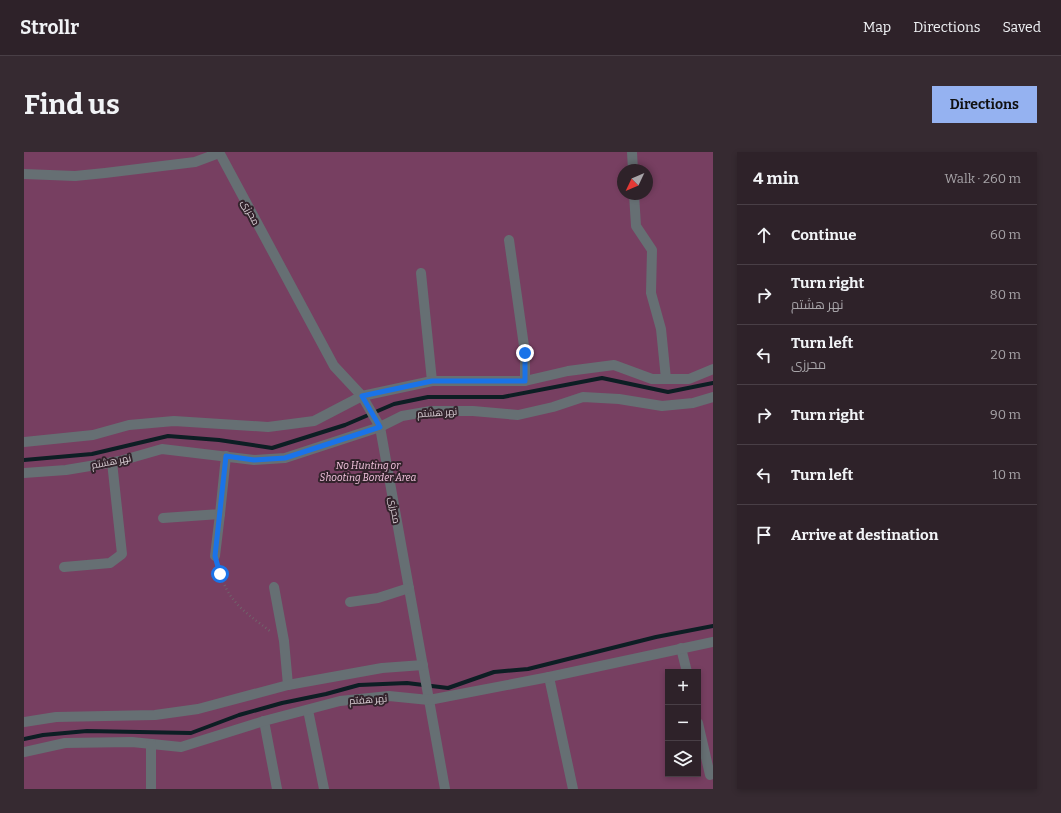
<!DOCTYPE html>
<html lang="en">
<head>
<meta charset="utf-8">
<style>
  body { margin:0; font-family:Bitter,Cairo,serif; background:#362a31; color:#f1f3f6 }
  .controls { position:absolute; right:12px; bottom:12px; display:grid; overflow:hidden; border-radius:0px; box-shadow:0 2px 6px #0003 }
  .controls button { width:36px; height:36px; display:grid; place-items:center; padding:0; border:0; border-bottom:1px solid #493f46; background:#2e2229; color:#f1f3f6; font:20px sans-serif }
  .compass { position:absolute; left:593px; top:12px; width:36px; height:36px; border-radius:50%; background:#2e2229; box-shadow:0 2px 6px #0003; rotate:226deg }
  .stop { position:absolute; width:12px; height:12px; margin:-9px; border:3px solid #1a73e8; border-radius:50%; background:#fff }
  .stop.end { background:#1a73e8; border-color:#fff; box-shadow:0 1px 4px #0008 }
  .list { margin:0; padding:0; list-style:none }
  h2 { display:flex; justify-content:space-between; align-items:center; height:52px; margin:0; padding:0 16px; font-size:17px }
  h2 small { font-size:13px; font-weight:400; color:#a7a4a8 }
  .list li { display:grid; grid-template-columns:26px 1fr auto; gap:12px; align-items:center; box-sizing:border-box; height:60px; padding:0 16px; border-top:1px solid #493f46 }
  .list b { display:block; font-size:15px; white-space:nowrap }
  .list p { margin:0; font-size:13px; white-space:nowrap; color:#a7a4a8 }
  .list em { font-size:13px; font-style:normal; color:#a7a4a8 }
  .icon { flex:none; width:22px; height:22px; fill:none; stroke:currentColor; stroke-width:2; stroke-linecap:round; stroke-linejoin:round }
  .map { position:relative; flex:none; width:689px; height:637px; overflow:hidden; border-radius:0px }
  header { display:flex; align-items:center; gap:24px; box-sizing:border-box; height:56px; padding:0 20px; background:#2e2229; border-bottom:1px solid #493f46 }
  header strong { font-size:19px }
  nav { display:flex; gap:22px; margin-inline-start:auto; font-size:14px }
  .intro { display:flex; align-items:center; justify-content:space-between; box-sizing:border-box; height:96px; padding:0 24px }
  h1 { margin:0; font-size:28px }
  .button { padding:10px 18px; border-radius:0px; background:#95b2f1; color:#111; font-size:14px; font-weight:700 }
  main { display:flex; gap:24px; padding:0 24px }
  aside { flex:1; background:#2e2229; border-radius:0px; box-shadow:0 2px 6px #0003 }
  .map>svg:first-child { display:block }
</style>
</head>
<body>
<header>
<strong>Strollr</strong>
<nav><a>Map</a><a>Directions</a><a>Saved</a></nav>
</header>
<div class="intro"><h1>Find us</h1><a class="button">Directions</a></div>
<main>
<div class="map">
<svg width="689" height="637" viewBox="0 0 689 637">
  <rect width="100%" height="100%" fill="#3e2d37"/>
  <path fill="#773f61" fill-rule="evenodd" d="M0 0H689V637H0ZM599 18H623V42H599ZM644 520H674V622H644Z"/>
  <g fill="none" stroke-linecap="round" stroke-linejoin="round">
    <g stroke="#0d1e24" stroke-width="4">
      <polyline points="0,308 68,302 144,284 195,288 248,296 321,273 370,252 404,245 479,245 578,226 644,240 689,231"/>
      <polyline points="0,587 19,583 63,579 167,581 215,563 258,551 302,542 335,533 383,531 424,536 470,520 504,517 632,485 689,474"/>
    </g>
    <path stroke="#71626b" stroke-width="2.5" stroke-dasharray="1 3" stroke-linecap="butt" d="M194 414C203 449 218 458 246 479"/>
    <g stroke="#666f73" stroke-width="10">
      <polyline points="195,0 310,214 338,244 356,275 421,637"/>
      <polyline points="608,0 609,18"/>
      <polyline points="0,22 51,24 81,21 171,10 195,1"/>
      <polyline points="610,42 612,74 628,98 627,141 637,177 642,227"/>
      <polyline points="485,88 501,201 501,229"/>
      <polyline points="397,121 408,229"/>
      <polyline points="0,290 69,283 105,273 150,269 244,275 290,269 338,244 408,229 501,229 544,219 590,213 628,227 665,227 689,217"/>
      <polyline points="0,321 42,318 96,309 138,297 230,308 261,306 356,275 378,264 407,259 449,259 494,263 529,255 559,245 595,247 638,254 669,251 689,245"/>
      <polyline points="139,366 196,362 202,304"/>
      <polyline points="191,404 196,362"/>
      <polyline points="40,415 86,411 98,402 88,310"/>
      <polyline points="250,435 260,489 264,533"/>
      <polyline points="326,450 354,446 385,436"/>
      <polyline points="657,496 663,520"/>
      <polyline points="525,525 549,637"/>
      <polyline points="284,558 300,637"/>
      <polyline points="240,569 253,637"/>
      <polyline points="0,570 32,565 131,563 174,557 264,533 358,516 399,513"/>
      <polyline points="674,571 686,623"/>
      <polyline points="0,600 41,591 108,590 157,595 240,569 316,549 365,544 405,548 525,525 689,490"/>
      <polyline points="127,637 127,592"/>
    </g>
  </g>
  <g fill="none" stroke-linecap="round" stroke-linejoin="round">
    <polyline stroke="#1a73e8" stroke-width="5" points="196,422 191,404 202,304 230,308 261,306 356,275 338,244 408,229 501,229 501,201"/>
  </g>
  <g text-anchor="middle" stroke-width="4" stroke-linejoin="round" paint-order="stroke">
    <g font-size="10" fill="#dbd0d6" stroke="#33232c">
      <text transform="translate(227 60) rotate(62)" y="4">محرزی</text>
      <text transform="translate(413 260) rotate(-4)" y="4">نهر هشتم</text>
      <text transform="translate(87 309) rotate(-11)" y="4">نهر هشتم</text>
      <text transform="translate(371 358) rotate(80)" y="4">محرزی</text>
      <text transform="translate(344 547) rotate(-4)" y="4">نهر هفتم</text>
    </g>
    <g font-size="10" font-style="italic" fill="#f4c5df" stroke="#33232c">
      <text x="344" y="317">No Hunting or<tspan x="344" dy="12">Shooting Border Area</tspan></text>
    </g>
  </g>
</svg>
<div class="controls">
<button>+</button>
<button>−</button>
<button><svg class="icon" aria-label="layers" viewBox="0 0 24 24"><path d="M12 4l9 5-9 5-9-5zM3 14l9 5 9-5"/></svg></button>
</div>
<svg class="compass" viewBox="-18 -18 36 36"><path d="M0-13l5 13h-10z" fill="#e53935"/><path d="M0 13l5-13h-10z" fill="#a7a4a8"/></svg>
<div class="stop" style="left:196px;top:422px"></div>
<div class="stop end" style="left:501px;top:201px"></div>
</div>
<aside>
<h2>4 min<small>Walk · 260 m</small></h2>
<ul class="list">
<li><svg class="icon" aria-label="ahead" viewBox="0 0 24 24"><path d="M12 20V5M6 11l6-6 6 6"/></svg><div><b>Continue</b></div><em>60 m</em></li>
<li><svg class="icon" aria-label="right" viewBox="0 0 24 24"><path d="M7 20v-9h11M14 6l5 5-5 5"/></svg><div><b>Turn right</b><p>نهر هشتم</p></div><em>80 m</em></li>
<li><svg class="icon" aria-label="left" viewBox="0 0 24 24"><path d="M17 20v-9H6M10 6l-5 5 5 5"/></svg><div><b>Turn left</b><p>محرزی</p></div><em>20 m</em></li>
<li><svg class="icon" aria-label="right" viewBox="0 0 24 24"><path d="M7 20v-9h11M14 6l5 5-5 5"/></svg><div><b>Turn right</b></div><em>90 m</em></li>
<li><svg class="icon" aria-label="left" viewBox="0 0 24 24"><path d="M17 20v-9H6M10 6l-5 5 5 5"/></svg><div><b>Turn left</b></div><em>10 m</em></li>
<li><svg class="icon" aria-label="arrive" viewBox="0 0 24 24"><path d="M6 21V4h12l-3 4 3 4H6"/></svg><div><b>Arrive at destination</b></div></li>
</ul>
</aside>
</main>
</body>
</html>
